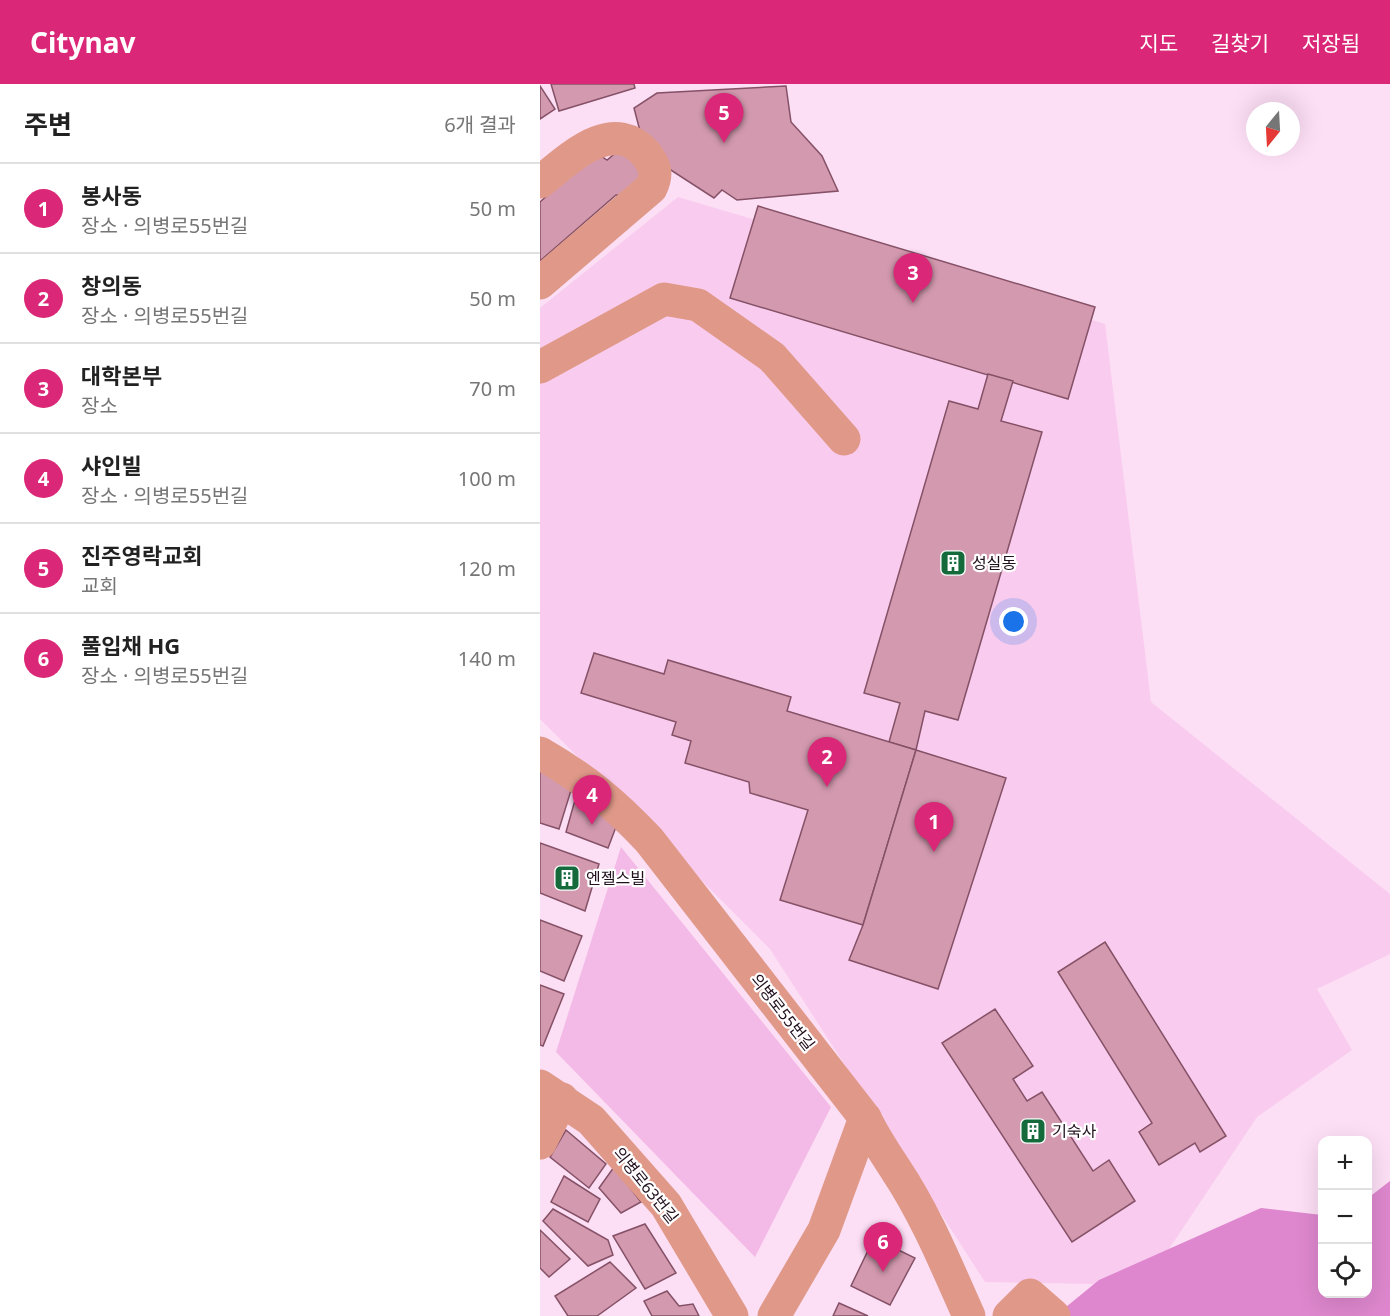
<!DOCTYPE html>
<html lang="ko">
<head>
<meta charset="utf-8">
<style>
  body { margin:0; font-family:"Noto Sans","Noto Sans KR",sans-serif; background:#f6f6f6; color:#222 }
  .controls { position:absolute; right:18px; bottom:18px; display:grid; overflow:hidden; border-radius:12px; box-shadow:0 6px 24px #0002 }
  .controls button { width:54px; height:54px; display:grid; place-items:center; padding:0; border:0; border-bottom:2px solid #e0e0e0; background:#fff; color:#222; font:30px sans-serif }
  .compass { position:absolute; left:706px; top:18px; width:54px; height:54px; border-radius:50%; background:#fff; box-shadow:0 6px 24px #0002; rotate:198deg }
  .you { position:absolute; left:474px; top:538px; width:21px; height:21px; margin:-15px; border:4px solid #fff; border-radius:50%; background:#1a73e8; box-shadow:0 0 0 9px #1a73e833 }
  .badge { display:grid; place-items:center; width:39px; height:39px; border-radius:50%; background:#db2777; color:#fff; font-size:20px; font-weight:700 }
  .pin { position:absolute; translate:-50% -50px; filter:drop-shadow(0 2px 3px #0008) }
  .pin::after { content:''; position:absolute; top:32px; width:21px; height:18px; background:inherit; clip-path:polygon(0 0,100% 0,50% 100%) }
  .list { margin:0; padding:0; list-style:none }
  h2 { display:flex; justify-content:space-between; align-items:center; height:78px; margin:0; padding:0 24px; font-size:26px }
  h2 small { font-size:20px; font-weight:400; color:#767676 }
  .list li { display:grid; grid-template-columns:39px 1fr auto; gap:18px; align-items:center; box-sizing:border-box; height:90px; padding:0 24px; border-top:2px solid #e0e0e0 }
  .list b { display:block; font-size:22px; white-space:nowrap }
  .list p { margin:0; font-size:20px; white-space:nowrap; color:#767676 }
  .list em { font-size:20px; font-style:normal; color:#767676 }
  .icon { flex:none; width:33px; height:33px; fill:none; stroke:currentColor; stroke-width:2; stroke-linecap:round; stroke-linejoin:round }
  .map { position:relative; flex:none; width:850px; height:1232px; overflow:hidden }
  header { display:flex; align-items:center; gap:36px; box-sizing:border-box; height:84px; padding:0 30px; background:#db2777; color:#fff }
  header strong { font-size:28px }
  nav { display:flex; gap:33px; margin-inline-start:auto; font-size:21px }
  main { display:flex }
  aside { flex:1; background:#fff }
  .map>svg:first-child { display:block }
</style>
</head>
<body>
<header>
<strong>Citynav</strong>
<nav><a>지도</a><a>길찾기</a><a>저장됨</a></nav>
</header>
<main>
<aside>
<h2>주변<small>6개 결과</small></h2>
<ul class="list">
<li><span class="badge">1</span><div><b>봉사동</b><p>장소 · 의병로55번길</p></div><em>50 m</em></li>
<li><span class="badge">2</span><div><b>창의동</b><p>장소 · 의병로55번길</p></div><em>50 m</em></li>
<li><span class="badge">3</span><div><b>대학본부</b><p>장소</p></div><em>70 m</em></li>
<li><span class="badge">4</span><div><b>샤인빌</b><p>장소 · 의병로55번길</p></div><em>100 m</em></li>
<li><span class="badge">5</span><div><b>진주영락교회</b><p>교회</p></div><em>120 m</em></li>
<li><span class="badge">6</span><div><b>풀입채 HG</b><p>장소 · 의병로55번길</p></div><em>140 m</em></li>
</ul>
</aside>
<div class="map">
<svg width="850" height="1232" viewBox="0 0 850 1232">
  <rect width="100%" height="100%" fill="#fcdef5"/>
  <polygon fill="#f9ccef" points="138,113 565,240 611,618 850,810 850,870 777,905 812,966 717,1033 605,1201 445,1198 230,865 0,635 0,224"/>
  <polygon fill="#f3b9e7" points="81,763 291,1023 215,1173 16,968"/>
  <polygon fill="#de87ce" points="850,1097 850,1232 515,1232 559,1196 721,1124 782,1131 782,1210 828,1210 828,1114"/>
  <g fill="#d399af" stroke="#855166" stroke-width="1.5">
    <polygon points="11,0 94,0 95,4 19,27"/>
    <polygon points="0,2 15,25 0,35"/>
    <polygon points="246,2 251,38 282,72 298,107 197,116 182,106 174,114 106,70 94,24 117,9"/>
    <polygon points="84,62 110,91 86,112 76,111 0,177 0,118 55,68 67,76"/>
    <polygon points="218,122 555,223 528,315 190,214"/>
    <polygon points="448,290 473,297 461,337 502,348 418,636 385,627 376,666 349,658 360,619 324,609 409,317 438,325"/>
    <polygon points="54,569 124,590 128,576 251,613 247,627 376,666 323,841 240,816 268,726 210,709 209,698 145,679 151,657 132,651 136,638 41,609"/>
    <polygon points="376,666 466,694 398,905 309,876 323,841"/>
    <polygon points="0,687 33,700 19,745 0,739"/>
    <polygon points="35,716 79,735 68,764 26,748"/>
    <polygon points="0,759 59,780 45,827 0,809"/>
    <polygon points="0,836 42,852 24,897 0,887"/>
    <polygon points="565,858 686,1052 660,1068 655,1059 619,1081 599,1048 612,1039 518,888"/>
    <polygon points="0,901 24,910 3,962 0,961"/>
    <polygon points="455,925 493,982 473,995 487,1017 502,1008 553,1087 569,1076 595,1117 532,1158 402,959"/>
    <polygon points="26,1046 66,1080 49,1104 10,1073"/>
    <polygon points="74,1083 101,1118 81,1129 59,1104"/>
    <polygon points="24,1092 60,1115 48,1138 11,1118"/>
    <polygon points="13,1125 68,1156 73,1171 48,1182 3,1137"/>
    <polygon points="105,1140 136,1189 105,1205 73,1152"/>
    <polygon points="0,1146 30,1175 9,1193 0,1184"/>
    <polygon points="334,1154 375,1174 350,1221 311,1202"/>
    <polygon points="70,1178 96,1204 57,1232 28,1232 15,1212"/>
    <polygon points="127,1207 139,1222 153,1220 159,1232 112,1232 104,1217"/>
    <polygon points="299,1219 328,1232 293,1232"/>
  </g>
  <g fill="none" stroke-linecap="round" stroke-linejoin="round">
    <g stroke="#e09988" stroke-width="33">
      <path d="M0 98C29 75 73 31 106 70 115 82 118 90 111 104L0 199"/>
      <polyline points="0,283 124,215 158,221 232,273 304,355"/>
      <path d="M0 669C45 695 73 718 109 756L325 1034C334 1053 345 1069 356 1086 386 1131 407 1183 429 1232"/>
      <polyline points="0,1002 51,1036 126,1121 192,1232"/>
      <polyline points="0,1059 22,1015"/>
      <polyline points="234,1232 284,1146 325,1034"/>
      <polyline points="469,1232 490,1211 514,1232"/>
    </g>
  </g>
  <defs>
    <g id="building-square" transform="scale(1.35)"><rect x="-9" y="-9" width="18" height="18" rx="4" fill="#156a3c" stroke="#fff"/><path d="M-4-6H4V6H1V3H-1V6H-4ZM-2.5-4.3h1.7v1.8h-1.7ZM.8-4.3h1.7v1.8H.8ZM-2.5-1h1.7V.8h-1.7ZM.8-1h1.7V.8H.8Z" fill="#fff"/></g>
  </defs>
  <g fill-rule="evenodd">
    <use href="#building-square" x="413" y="479"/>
    <use href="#building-square" x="27" y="794"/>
    <use href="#building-square" x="493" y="1047"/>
  </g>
  <g text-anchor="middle" stroke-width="4.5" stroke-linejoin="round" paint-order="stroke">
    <g font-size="16" fill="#200f1d" stroke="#fff" text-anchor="start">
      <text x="432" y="485">성실동</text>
      <text x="46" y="800">엔젤스빌</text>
      <text x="512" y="1053">기숙사</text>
    </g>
    <g font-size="16" fill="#200f1d" stroke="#fff">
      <text transform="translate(243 928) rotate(52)" y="6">의병로55번길</text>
      <text transform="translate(106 1101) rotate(51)" y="6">의병로63번길</text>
    </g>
  </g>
</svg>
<div class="controls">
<button>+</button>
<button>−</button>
<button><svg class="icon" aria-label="locate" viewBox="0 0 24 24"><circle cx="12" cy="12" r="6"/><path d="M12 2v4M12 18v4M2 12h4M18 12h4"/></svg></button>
</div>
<svg class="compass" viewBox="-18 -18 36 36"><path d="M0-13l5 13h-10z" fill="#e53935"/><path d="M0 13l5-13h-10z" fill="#767676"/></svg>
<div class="you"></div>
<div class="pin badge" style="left:394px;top:768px">1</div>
<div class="pin badge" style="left:287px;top:703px">2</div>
<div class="pin badge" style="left:373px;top:219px">3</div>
<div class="pin badge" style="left:52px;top:741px">4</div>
<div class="pin badge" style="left:184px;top:59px">5</div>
<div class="pin badge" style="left:343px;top:1188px">6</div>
</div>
</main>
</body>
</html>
